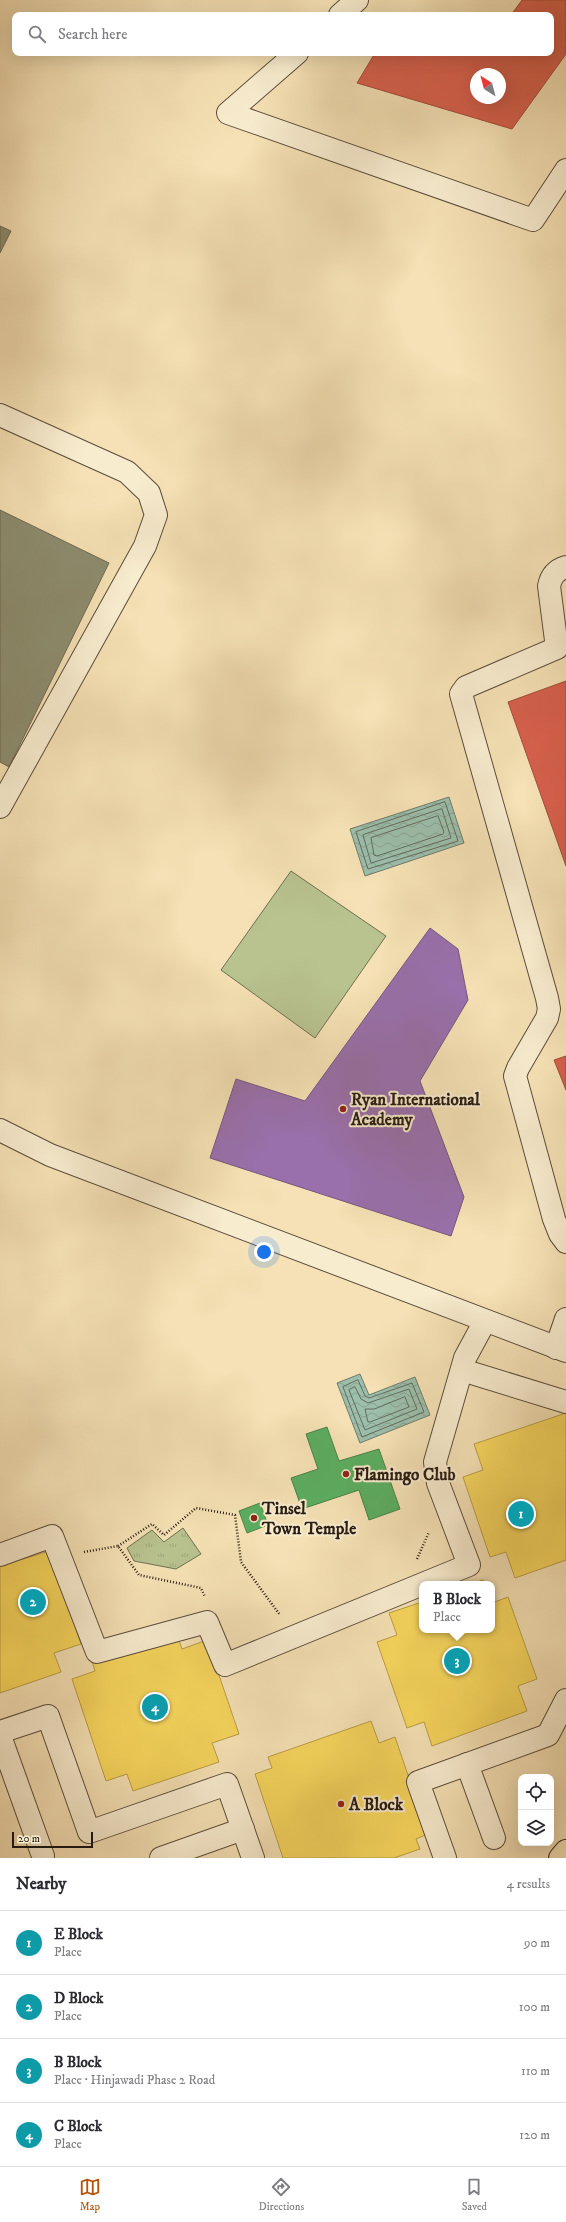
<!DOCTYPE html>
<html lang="en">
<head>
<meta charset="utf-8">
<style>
  body { margin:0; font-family:"IM FELL DW Pica",serif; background:#f7f7f7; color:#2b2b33 }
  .controls { position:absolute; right:12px; bottom:12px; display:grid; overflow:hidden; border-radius:8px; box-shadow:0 4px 16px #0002 }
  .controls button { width:36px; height:36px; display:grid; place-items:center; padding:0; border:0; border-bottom:1px solid #e1e1e2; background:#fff; color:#2b2b33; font:20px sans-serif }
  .compass { position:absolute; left:470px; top:68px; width:36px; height:36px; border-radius:50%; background:#fff; box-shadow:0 4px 16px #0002; rotate:324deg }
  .scale { position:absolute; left:12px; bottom:10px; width:81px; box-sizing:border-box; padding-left:4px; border:2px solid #281c12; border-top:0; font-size:11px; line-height:14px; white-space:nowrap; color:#281c12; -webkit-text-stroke:3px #f8eccf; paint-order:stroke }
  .you { position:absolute; left:264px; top:1252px; width:14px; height:14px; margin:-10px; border:3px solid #fff; border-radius:50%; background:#1a73e8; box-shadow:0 0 0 6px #1a73e833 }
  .badge { display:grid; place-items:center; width:26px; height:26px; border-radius:50%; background:#b45309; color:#fff; font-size:13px; font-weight:700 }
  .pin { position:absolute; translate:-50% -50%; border:2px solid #fff; box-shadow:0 1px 4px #0006 }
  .popup { position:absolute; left:419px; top:1581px; width:76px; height:52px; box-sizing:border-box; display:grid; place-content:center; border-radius:8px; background:#fff; filter:drop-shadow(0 1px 3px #0005); font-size:13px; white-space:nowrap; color:#7c7c81 }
  .popup b { font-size:15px; color:#2b2b33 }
  .popup::after { content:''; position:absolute; left:50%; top:100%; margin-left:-8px; border:8px solid transparent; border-top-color:#fff }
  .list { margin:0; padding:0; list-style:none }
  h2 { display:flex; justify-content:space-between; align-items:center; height:52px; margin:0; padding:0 16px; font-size:17px }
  h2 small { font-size:13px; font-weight:400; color:#7c7c81 }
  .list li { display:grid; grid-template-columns:26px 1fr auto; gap:12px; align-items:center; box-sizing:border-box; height:64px; padding:0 16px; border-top:1px solid #e1e1e2 }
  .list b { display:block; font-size:15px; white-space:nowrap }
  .list p { margin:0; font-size:13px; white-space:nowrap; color:#7c7c81 }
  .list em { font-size:13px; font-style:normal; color:#7c7c81 }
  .icon { flex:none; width:22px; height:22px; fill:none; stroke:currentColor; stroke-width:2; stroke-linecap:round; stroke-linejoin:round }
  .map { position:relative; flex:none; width:566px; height:1858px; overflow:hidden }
  .search { position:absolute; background:#fff; box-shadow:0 4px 16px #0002; left:12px; right:12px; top:12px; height:44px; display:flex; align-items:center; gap:10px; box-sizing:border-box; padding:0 14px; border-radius:8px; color:#7c7c81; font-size:15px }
  .sheet { height:308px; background:#fff }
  nav { display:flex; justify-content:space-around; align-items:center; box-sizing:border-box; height:56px; border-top:1px solid #e1e1e2; background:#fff; font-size:11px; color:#7c7c81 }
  nav a { display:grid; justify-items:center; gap:2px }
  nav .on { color:#b45309 }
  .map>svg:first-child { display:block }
</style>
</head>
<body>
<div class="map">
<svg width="566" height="1858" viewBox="0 0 566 1858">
  <defs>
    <pattern id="park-tufts" width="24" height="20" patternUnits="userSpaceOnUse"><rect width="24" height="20" fill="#b8c390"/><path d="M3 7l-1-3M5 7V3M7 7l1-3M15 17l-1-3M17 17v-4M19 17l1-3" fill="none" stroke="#9ea77b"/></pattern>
    <pattern id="water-waves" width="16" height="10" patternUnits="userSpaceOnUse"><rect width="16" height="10" fill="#9cbeab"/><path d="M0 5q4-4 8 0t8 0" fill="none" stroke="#86a392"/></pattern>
  </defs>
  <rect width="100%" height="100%" fill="#f5e1b5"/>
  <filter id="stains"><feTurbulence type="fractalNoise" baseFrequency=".005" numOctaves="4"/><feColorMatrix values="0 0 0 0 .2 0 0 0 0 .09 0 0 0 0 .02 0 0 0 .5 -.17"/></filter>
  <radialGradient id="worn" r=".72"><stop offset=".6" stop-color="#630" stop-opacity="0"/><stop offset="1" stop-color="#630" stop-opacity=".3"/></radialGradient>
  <polygon fill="url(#park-tufts)" stroke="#707051" points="183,1528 201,1554 176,1569 134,1561 127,1548 152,1530 164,1542"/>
  <polygon fill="#b8c390" stroke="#707051" points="291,871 386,936 315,1038 221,970"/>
  <g fill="url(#water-waves)" stroke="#6e7d6e">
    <polygon points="449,797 464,843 365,876 350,829"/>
    <polygon points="360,1374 369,1395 415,1377 430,1415 360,1443 337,1383"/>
  </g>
  <g fill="#f6d55c" stroke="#b89e46">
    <polygon points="566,1413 566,1560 515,1578 506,1552 490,1557 463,1477 483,1470 474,1444"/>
    <polygon points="18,1542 23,1559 49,1551 81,1644 54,1653 61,1672 0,1693 0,1549"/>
    <polygon points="483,1580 485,1584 471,1584"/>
    <polygon points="508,1597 537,1679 518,1686 527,1711 432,1746 424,1722 407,1728 377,1642 397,1635 389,1613 422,1602 422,1630 492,1630 492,1603"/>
    <polygon points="176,1632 182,1649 207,1640 239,1734 212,1743 219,1762 133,1791 127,1774 106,1781 72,1679 95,1671 92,1661"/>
    <polygon points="371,1721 379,1743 395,1737 428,1834 416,1839 420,1849 394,1858 283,1858 255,1774 272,1768 268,1757"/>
  </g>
  <g fill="#d6604d" stroke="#a24c3b" fill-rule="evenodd">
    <path d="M522 0H566V54L512 129 357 83 375 53H551V15H511ZM476 74H500V98H476Z"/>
    <polygon points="566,681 566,866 508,702"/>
    <polygon points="566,1056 566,1090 554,1060"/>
  </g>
  <polygon fill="#9970ab" stroke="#77577d" points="430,928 458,949 468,1000 420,1081 464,1197 451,1236 210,1158 236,1079 305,1101"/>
  <g fill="#5aae61" stroke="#4b8249">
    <polygon points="327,1427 339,1461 379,1449 400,1509 369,1520 359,1490 302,1509 291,1478 318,1469 306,1434"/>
    <polygon points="260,1503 268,1525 247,1533 239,1511"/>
  </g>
  <g fill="#8c8c6e" stroke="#6e6a52">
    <polygon points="0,226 11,231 0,253"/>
    <polygon points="0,510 109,563 9,767 0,762"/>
  </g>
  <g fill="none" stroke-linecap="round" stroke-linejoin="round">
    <g stroke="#626d5e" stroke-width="1">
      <polygon points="445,802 458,841 368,869 356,832"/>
      <polygon points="442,809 451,838 371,863 363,835"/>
      <polygon points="438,816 444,832 443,834 377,856 374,855 371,838"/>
      <polygon points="358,1380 365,1396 369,1398 412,1383 424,1412 362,1437 343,1387"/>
      <polygon points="355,1387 361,1399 368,1403 409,1389 417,1409 365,1430 349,1390"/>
      <polygon points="405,1397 409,1407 370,1422 368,1422 365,1409 374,1409"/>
    </g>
    <g stroke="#5b4d3b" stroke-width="24">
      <g id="minor">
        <polyline points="340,15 357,0"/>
        <polyline points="297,53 228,113 533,220 566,170"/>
        <polyline points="0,415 127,472 149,493 156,515 145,546 0,807"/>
        <path d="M566 567C556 570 551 576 549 586L557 648 466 687 461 694 547 998 549 1009 547 1018 518 1068 515 1076 554 1219 560 1234 566 1242"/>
        <polyline points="0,1130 50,1155 566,1351"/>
        <polyline points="556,1348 566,1319"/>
        <polyline points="462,1370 566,1402"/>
        <polyline points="0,1555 52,1536 97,1652 207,1622 225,1665 469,1565 438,1483 435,1462 465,1358 485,1321"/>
        <polyline points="0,1732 48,1716 89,1832 227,1784 253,1858"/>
        <polyline points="0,1736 43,1856"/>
        <polyline points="467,1764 494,1838"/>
        <polyline points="161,1858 243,1829"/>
        <polyline points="445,1858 418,1782 548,1735 566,1700"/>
      </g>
    </g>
    <g stroke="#281c12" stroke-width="24">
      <polyline id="major" points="560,1858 566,1851"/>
    </g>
    <g stroke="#281c12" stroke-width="2.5" stroke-dasharray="1 2" stroke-linecap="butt">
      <polyline points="118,1546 152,1524 164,1535 196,1508 235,1515 241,1562 280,1615"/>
      <polyline points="84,1552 118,1546 139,1575 201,1588 205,1597"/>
      <polyline points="417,1559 429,1532"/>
    </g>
    <use href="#minor" stroke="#f8eccf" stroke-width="22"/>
    <use href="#major" stroke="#f5e1b5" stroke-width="22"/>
  </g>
  <g fill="#8f2418" stroke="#f8eccf" stroke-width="1.5">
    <circle cx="343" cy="1109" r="4"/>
    <circle cx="346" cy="1474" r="4"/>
    <circle cx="254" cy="1518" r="4"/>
    <circle cx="341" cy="1804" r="4"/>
  </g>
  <g text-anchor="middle" stroke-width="4" stroke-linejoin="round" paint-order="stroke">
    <g font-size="17" font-weight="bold" fill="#281c12" stroke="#f8eccf" text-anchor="start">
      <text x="351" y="1105">Ryan International<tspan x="351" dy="20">Academy</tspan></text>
      <text x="354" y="1480">Flamingo Club</text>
      <text x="262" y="1514">Tinsel<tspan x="262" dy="20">Town Temple</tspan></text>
      <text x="349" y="1810">A Block</text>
    </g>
  </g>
  <rect width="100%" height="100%" filter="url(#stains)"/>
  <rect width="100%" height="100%" fill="url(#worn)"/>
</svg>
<div class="controls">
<button><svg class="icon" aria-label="locate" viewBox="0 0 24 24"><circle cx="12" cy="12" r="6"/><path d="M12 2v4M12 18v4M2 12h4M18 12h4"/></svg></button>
<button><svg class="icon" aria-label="layers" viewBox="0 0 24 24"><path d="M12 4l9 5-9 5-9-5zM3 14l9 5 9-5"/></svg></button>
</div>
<svg class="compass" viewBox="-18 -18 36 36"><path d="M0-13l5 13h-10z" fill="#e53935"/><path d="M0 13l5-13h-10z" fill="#7c7c81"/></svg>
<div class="scale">20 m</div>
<div class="you"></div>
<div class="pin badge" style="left:521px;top:1514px;background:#0f9aa8">1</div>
<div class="pin badge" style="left:33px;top:1602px;background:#0f9aa8">2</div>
<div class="pin badge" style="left:457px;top:1661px;background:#0f9aa8">3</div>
<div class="popup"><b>B Block</b>Place</div>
<div class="pin badge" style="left:155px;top:1707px;background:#0f9aa8">4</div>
<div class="search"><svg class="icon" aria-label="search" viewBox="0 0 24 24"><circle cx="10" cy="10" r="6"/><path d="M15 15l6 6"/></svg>Search here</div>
</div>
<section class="sheet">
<h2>Nearby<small>4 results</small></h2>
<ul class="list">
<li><span class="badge" style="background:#0f9aa8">1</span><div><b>E Block</b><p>Place</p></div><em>90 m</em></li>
<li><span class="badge" style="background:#0f9aa8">2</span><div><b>D Block</b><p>Place</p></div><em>100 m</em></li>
<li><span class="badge" style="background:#0f9aa8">3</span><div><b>B Block</b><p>Place · Hinjawadi Phase 2 Road</p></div><em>110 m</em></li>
<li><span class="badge" style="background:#0f9aa8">4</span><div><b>C Block</b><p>Place</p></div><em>120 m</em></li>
</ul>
</section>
<nav>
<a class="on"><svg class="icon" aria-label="map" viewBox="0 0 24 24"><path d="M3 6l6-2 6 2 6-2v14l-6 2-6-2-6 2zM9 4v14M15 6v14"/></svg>Map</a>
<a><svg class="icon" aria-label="directions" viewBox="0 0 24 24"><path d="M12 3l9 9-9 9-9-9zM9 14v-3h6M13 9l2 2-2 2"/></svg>Directions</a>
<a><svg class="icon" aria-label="saved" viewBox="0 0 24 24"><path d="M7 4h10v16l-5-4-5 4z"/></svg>Saved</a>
</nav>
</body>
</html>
